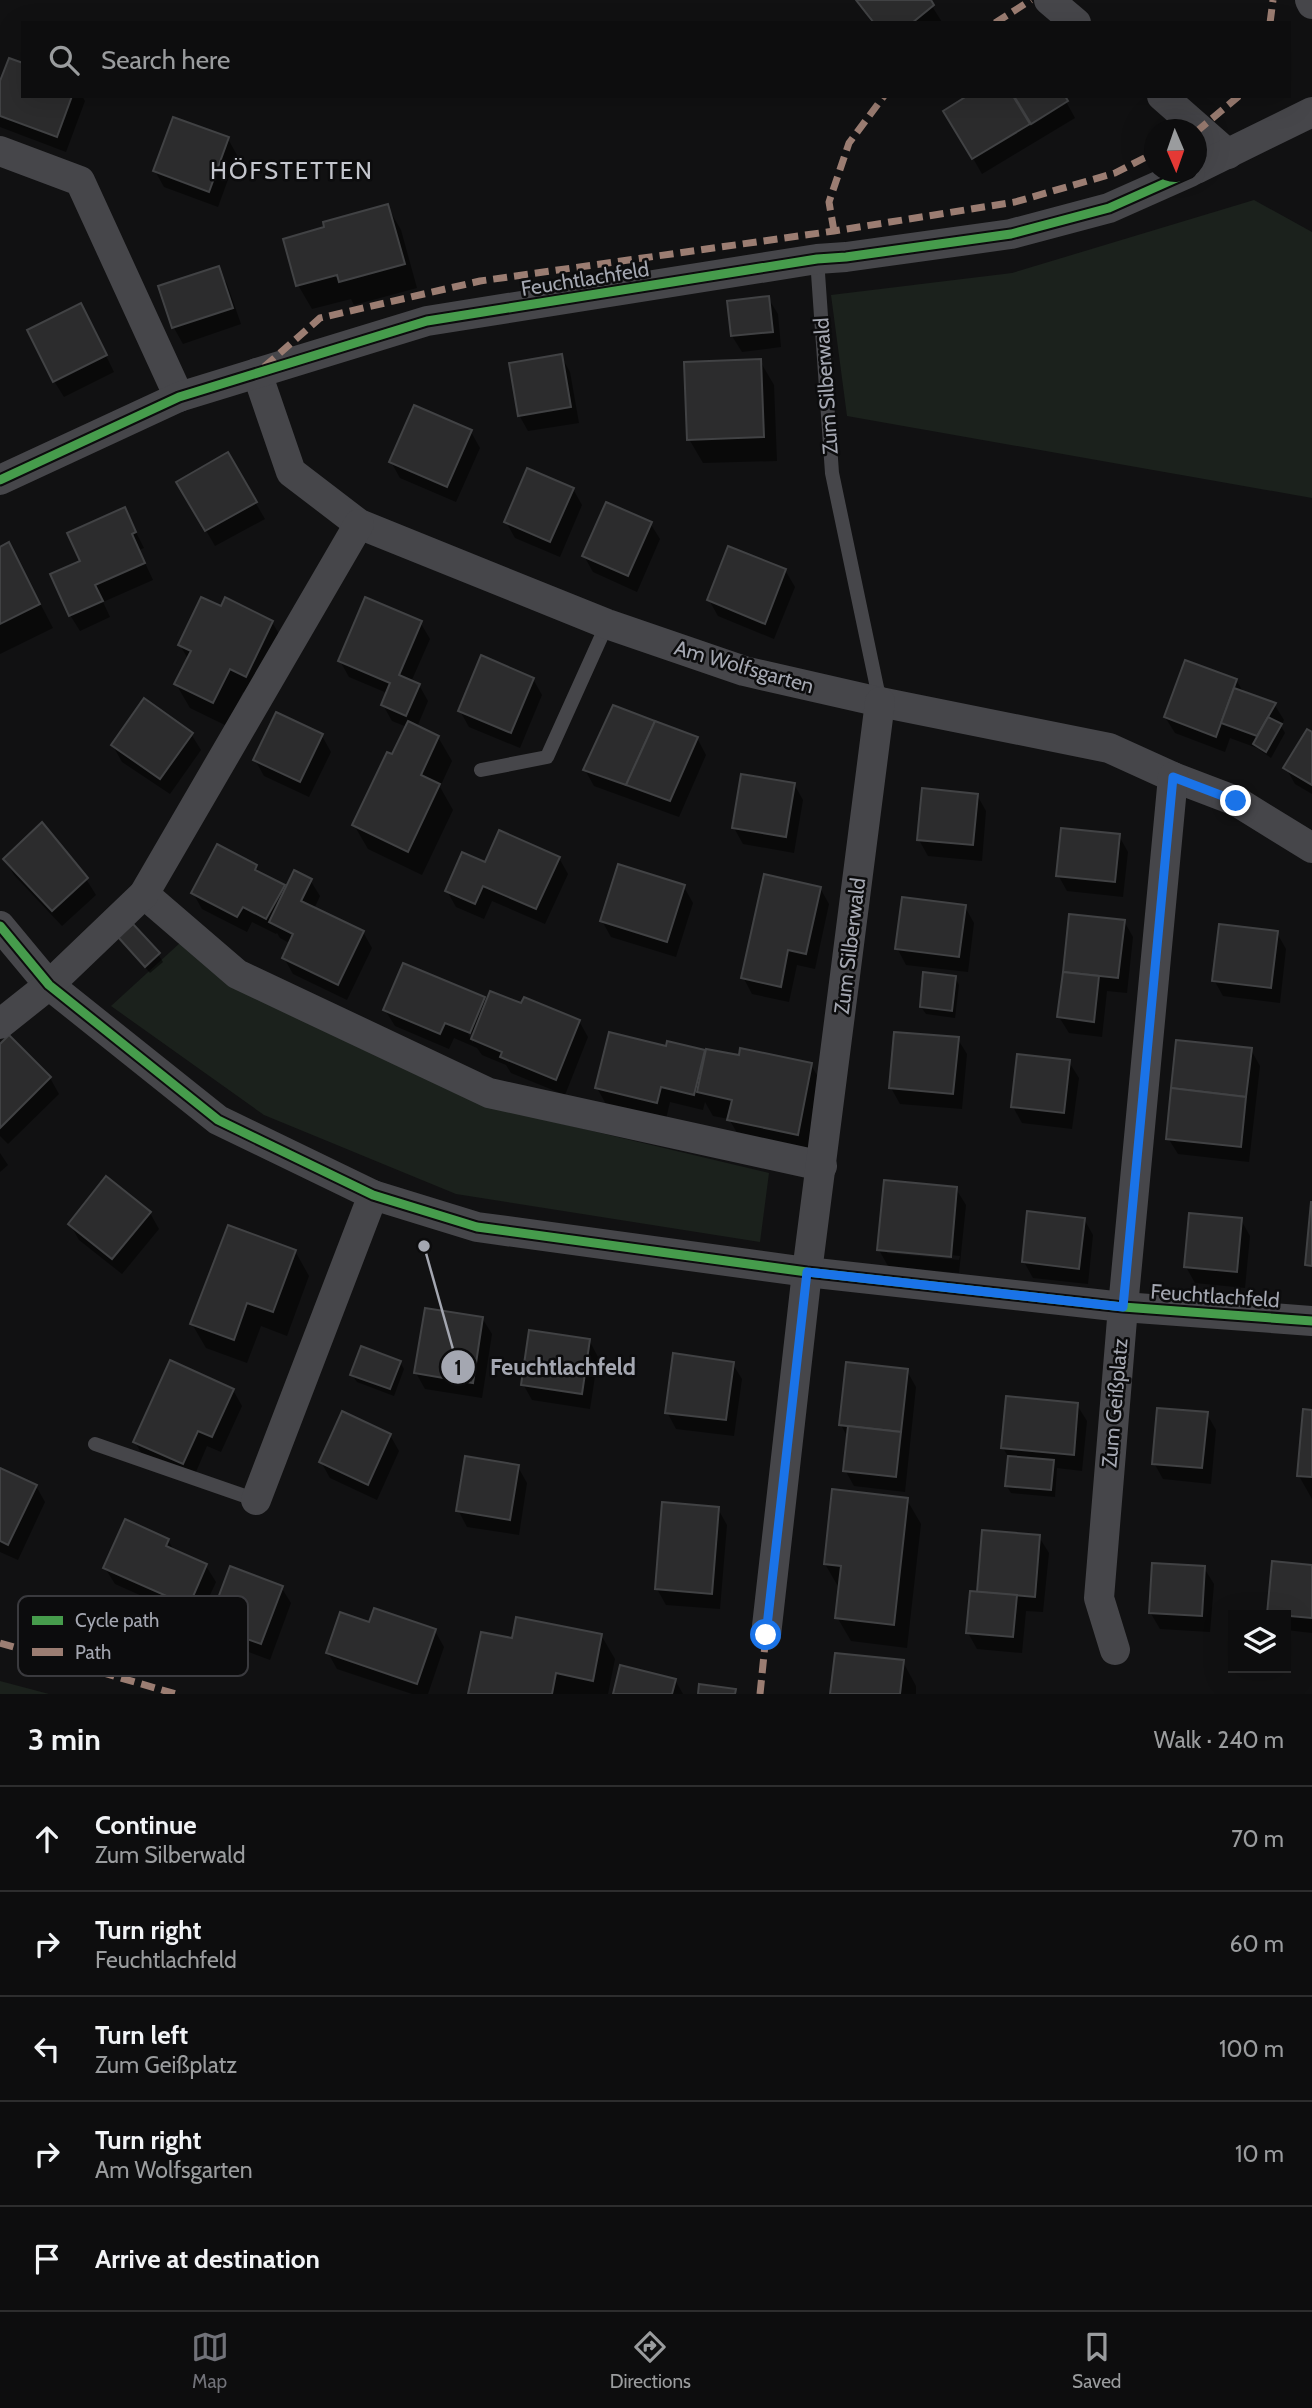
<!DOCTYPE html>
<html lang="en">
<head>
<meta charset="utf-8">
<style>
  body { margin:0; font-family:Cabin,sans-serif; background:#1b1b1c; color:#f1f3f6 }
  .controls { position:absolute; right:21px; bottom:21px; display:grid; overflow:hidden; border-radius:0px; box-shadow:0 7px 28px #0002 }
  .controls button { width:63px; height:63px; display:grid; place-items:center; padding:0; border:0; border-bottom:2px solid #2d2d2e; background:#0d0d0e; color:#f1f3f6; font:35px sans-serif }
  .compass { position:absolute; left:1144px; top:119px; width:63px; height:63px; border-radius:50%; background:#0d0d0e; box-shadow:0 7px 28px #0002; rotate:178deg }
  .stop { position:absolute; width:21px; height:21px; margin:-16px; border:5px solid #1a73e8; border-radius:50%; background:#fff }
  .stop.end { background:#1a73e8; border-color:#fff; box-shadow:0 2px 7px #0008 }
  .list { margin:0; padding:0; list-style:none }
  h2 { display:flex; justify-content:space-between; align-items:center; height:91px; margin:0; padding:0 28px; font-size:30px }
  h2 small { font-size:23px; font-weight:400; color:#9a9c9e }
  .list li { display:grid; grid-template-columns:46px 1fr auto; gap:21px; align-items:center; box-sizing:border-box; height:105px; padding:0 28px; border-top:2px solid #2d2d2e }
  .list b { display:block; font-size:26px; white-space:nowrap }
  .list p { margin:0; font-size:23px; white-space:nowrap; color:#9a9c9e }
  .list em { font-size:23px; font-style:normal; color:#9a9c9e }
  .icon { flex:none; width:38px; height:38px; fill:none; stroke:currentColor; stroke-width:2; stroke-linecap:round; stroke-linejoin:round }
  .map { position:relative; flex:none; width:1312px; height:1694px; overflow:hidden }
  .search { position:absolute; background:#0d0d0e; box-shadow:0 7px 28px #0002; left:21px; right:21px; top:21px; height:77px; display:flex; align-items:center; gap:18px; box-sizing:border-box; padding:0 24px; border-radius:0px; color:#9a9c9e; font-size:26px }
  .sheet { height:616px; background:#0d0d0e }
  nav { display:flex; justify-content:space-around; align-items:center; box-sizing:border-box; height:98px; border-top:2px solid #2d2d2e; background:#0d0d0e; font-size:19px; color:#9a9c9e }
  nav a { display:grid; justify-items:center; gap:4px }
  nav .on { color:#717279 }
  .map>svg:first-child { display:block }
</style>
</head>
<body>
<div class="map">
<svg width="1312" height="1694" viewBox="0 0 1312 1694">
  <rect width="100%" height="100%" fill="#111112"/>
  <g fill="#1b211c">
    <polygon points="1254,200 1312,232 1312,498 847,416 831,295 1012,273"/>
    <polygon points="181,942 483,1105 769,1173 760,1242 456,1194 264,1115 111,1006"/>
    <polygon points="0,1681 49,1694 0,1694"/>
  </g>
  <g fill="#0007" fill-rule="evenodd">
    <polygon points="857,0 928,0 942,22 872,23"/>
    <polygon points="0,86 23,96 82,96 85,101 66,152 0,127"/>
    <polygon points="971,96 1063,96 1075,118 982,174 946,111"/>
    <polygon points="228,139 237,155 218,207 164,187 155,171"/>
    <polygon points="387,206 401,230 417,288 354,305 351,299 312,309 298,285"/>
    <polygon points="218,268 227,284 241,324 183,344 174,328 160,287"/>
    <polygon points="768,298 778,314 781,347 742,352 732,336"/>
    <polygon points="89,321 114,372 64,397 54,381"/>
    <polygon points="561,356 570,372 579,423 528,431 519,415"/>
    <polygon points="760,361 774,385 777,461 703,463 689,439"/>
    <polygon points="471,432 480,448 456,502 400,478 391,462"/>
    <polygon points="227,454 265,519 215,546 178,482"/>
    <polygon points="573,489 582,505 560,557 515,538 506,522"/>
    <polygon points="124,509 144,548 139,550 153,580 103,602 110,617 80,631 70,615 82,561"/>
    <polygon points="650,523 660,539 637,592 593,572 584,556"/>
    <polygon points="9,544 53,628 0,654 0,549"/>
    <polygon points="785,570 795,587 774,639 718,616 709,600"/>
    <polygon points="222,609 272,622 286,646 260,700 243,692 227,726 190,708 176,684 188,659 180,645"/>
    <polygon points="420,622 430,639 411,682 419,685 428,701 417,727 438,737 452,761 440,787 453,810 422,875 368,849 354,825 407,727 392,721 383,705 387,693 349,677 340,661"/>
    <polygon points="533,679 542,695 520,748 469,727 460,711"/>
    <polygon points="1236,680 1244,693 1274,704 1284,720 1281,726 1285,733 1271,758 1257,748 1230,738 1225,752 1175,733 1165,717"/>
    <polygon points="191,734 201,750 170,794 122,762 113,746"/>
    <polygon points="1312,734 1312,794 1295,784 1286,768"/>
    <polygon points="322,736 331,752 309,797 264,776 255,760"/>
    <polygon points="697,738 706,755 679,817 594,786 585,770"/>
    <polygon points="794,784 803,800 794,853 743,844 734,828"/>
    <polygon points="977,795 986,811 982,861 928,856 919,840"/>
    <polygon points="1119,836 1128,852 1123,897 1067,891 1058,875"/>
    <polygon points="559,858 568,874 545,924 492,901 484,919 456,907 447,891 486,864"/>
    <polygon points="5,859 86,879 96,895 62,926 14,875"/>
    <polygon points="256,867 261,875 283,886 286,891 310,880 320,896 314,909 363,932 372,948 347,1000 293,974 284,958 291,944 280,938 277,933 276,934 252,922 247,932 202,909 193,893"/>
    <polygon points="684,887 693,903 676,957 611,937 602,921"/>
    <polygon points="820,888 829,904 815,969 797,965 789,1002 752,994 743,977"/>
    <polygon points="965,907 974,923 968,972 906,965 897,948"/>
    <polygon points="1070,916 1124,921 1133,937 1127,993 1107,991 1102,1037 1069,1033 1059,1017"/>
    <polygon points="1277,933 1286,949 1280,1003 1223,996 1214,980"/>
    <polygon points="120,937 158,954 163,962 150,973"/>
    <polygon points="955,977 959,985 955,1018 926,1014 921,1007"/>
    <path d="M484 998 487 1004 522 1005 579 1021 588 1037 565 1095 511 1073 506 1065 482 1055 477 1048 454 1038 449 1049 395 1026 385 1010ZM467 1025 473 1036V1043L464 1026Z"/>
    <polygon points="957,1038 967,1054 962,1109 900,1104 891,1088"/>
    <polygon points="0,1047 50,1078 59,1094 8,1144 0,1136"/>
    <polygon points="1251,1050 1260,1066 1249,1162 1178,1154 1168,1138"/>
    <polygon points="704,1052 707,1057 811,1065 825,1089 811,1158 743,1143 729,1119 713,1116 705,1102 703,1110 670,1102 666,1119 606,1104 597,1088"/>
    <polygon points="1069,1062 1079,1078 1072,1129 1022,1123 1013,1107"/>
    <polygon points="0,1153 8,1165 0,1172"/>
    <path d="M956 1189 966 1205 959 1273 888 1266 879 1250ZM887 1249 960 1256 959 1260 887 1253Z"/>
    <polygon points="150,1213 159,1229 122,1274 79,1240 70,1224"/>
    <polygon points="1084,1219 1093,1235 1088,1284 1033,1278 1024,1262"/>
    <polygon points="1241,1220 1250,1236 1245,1288 1195,1283 1186,1267"/>
    <polygon points="295,1251 309,1276 287,1336 261,1326 247,1363 206,1348 192,1324"/>
    <polygon points="482,1318 492,1334 482,1398 425,1389 416,1373"/>
    <polygon points="589,1340 598,1357 590,1409 532,1400 523,1384"/>
    <polygon points="400,1362 404,1369 394,1396 357,1382 352,1375"/>
    <polygon points="732,1363 742,1379 734,1436 676,1429 667,1412"/>
    <polygon points="907,1371 916,1387 905,1492 854,1486 845,1470 848,1438 841,1425"/>
    <polygon points="233,1390 242,1406 221,1452 207,1446 193,1479 144,1458 135,1442"/>
    <polygon points="1077,1405 1087,1421 1082,1471 1057,1468 1055,1497 1011,1493 1006,1485 1009,1458 1003,1448"/>
    <polygon points="1312,1411 1312,1499 1299,1476"/>
    <polygon points="1207,1414 1216,1430 1211,1484 1163,1479 1154,1463"/>
    <polygon points="390,1435 399,1451 377,1500 330,1478 321,1462"/>
    <polygon points="518,1467 527,1483 519,1535 467,1527 458,1510"/>
    <polygon points="0,1470 36,1486 45,1502 18,1560 0,1552"/>
    <polygon points="907,1500 921,1524 907,1648 851,1641 837,1617 839,1588 825,1564"/>
    <polygon points="718,1509 727,1525 720,1609 666,1605 657,1589"/>
    <polygon points="1039,1537 1049,1553 1043,1612 1026,1611 1022,1653 977,1649 968,1633 978,1594"/>
    <polygon points="168,1540 175,1552 206,1566 216,1582 198,1621 115,1584 105,1568"/>
    <polygon points="1312,1567 1312,1633 1286,1630 1286,1615 1269,1614"/>
    <polygon points="1204,1568 1214,1584 1210,1632 1160,1629 1150,1612"/>
    <polygon points="281,1587 291,1603 270,1660 220,1641 210,1625"/>
    <polygon points="370,1624 435,1631 444,1647 428,1694 412,1694 337,1669 328,1653"/>
    <polygon points="601,1635 615,1659 608,1694 470,1694 513,1640"/>
    <polygon points="903,1662 916,1686 916,1694 832,1694"/>
    <polygon points="675,1680 683,1694 614,1694"/>
  </g>
  <g fill="#2c2c2d" stroke="#414244" stroke-width="2">
    <polygon points="856,0 931,0 934,5 912,23 874,23"/>
    <polygon points="9,58 23,63 23,96 72,96 57,137 0,116 0,81"/>
    <polygon points="967,96 1013,96 1030,124 972,159 943,111"/>
    <polygon points="1014,96 1065,96 1068,101 1031,124"/>
    <polygon points="173,117 229,137 209,192 153,171"/>
    <polygon points="388,204 405,264 339,282 337,275 296,286 283,239 324,227 323,222"/>
    <polygon points="219,266 233,308 172,328 158,286"/>
    <polygon points="769,296 773,332 731,336 727,301"/>
    <polygon points="81,303 107,355 53,382 27,330"/>
    <polygon points="562,354 571,407 518,416 509,363"/>
    <polygon points="761,359 764,437 687,440 684,362"/>
    <polygon points="414,405 472,430 447,487 389,462"/>
    <polygon points="228,452 257,502 205,531 176,482"/>
    <polygon points="527,468 574,488 550,542 504,522"/>
    <polygon points="606,502 652,522 628,576 582,556"/>
    <polygon points="125,507 136,532 132,534 145,563 95,585 103,601 69,616 50,574 80,561 67,533"/>
    <polygon points="9,542 40,604 0,624 0,547"/>
    <polygon points="728,546 786,569 765,624 707,600"/>
    <polygon points="201,597 221,606 225,597 273,621 246,677 230,669 213,703 174,684 191,651 178,645"/>
    <polygon points="365,597 422,621 399,675 420,684 406,716 381,705 390,683 338,661"/>
    <polygon points="481,655 534,678 511,733 458,711"/>
    <polygon points="1185,660 1237,679 1216,737 1164,717"/>
    <polygon points="1234,688 1276,703 1257,736 1221,723"/>
    <polygon points="144,698 193,733 160,779 111,745"/>
    <polygon points="613,705 655,721 626,785 583,770"/>
    <polygon points="276,712 323,734 300,782 253,760"/>
    <polygon points="1268,717 1282,724 1266,752 1253,744"/>
    <polygon points="408,721 439,736 421,775 440,784 408,852 352,825 387,752 392,754"/>
    <polygon points="655,721 698,737 670,801 626,785"/>
    <polygon points="1307,729 1312,732 1312,785 1283,768"/>
    <polygon points="741,774 795,783 786,837 732,828"/>
    <polygon points="922,788 978,794 973,845 917,840"/>
    <polygon points="42,822 88,878 52,911 3,859"/>
    <polygon points="1061,828 1120,834 1115,882 1056,876"/>
    <polygon points="499,830 560,857 536,909 483,886 475,904 445,891 462,852 485,862"/>
    <polygon points="217,844 257,865 255,870 285,885 266,919 243,907 237,917 191,893"/>
    <polygon points="618,864 685,885 667,942 600,921"/>
    <polygon points="294,870 312,879 301,901 364,931 338,985 282,958 293,934 269,922"/>
    <polygon points="764,874 821,887 806,954 788,950 781,987 741,978"/>
    <polygon points="902,897 966,905 959,957 895,949"/>
    <polygon points="1069,914 1125,920 1118,978 1063,972"/>
    <polygon points="133,924 160,953 145,967 118,937"/>
    <polygon points="1219,924 1278,931 1271,988 1212,981"/>
    <polygon points="403,963 485,997 470,1033 445,1023 440,1034 383,1010"/>
    <polygon points="923,972 956,976 952,1011 920,1007"/>
    <polygon points="1063,972 1099,976 1094,1022 1057,1017"/>
    <polygon points="490,991 521,1003 524,997 580,1020 556,1080 500,1057 502,1052 471,1039"/>
    <polygon points="609,1032 666,1046 667,1041 705,1050 694,1095 661,1087 657,1103 595,1088"/>
    <polygon points="894,1032 959,1037 953,1094 889,1088"/>
    <polygon points="9,1035 51,1077 0,1128 0,1044"/>
    <polygon points="1176,1040 1252,1048 1246,1097 1171,1088"/>
    <polygon points="740,1048 812,1063 798,1135 727,1120 732,1100 697,1092 706,1049 739,1055"/>
    <polygon points="1017,1054 1070,1060 1064,1113 1011,1107"/>
    <polygon points="1171,1088 1246,1097 1241,1147 1166,1139"/>
    <polygon points="106,1176 151,1212 112,1259 68,1224"/>
    <polygon points="884,1180 957,1187 951,1257 877,1250"/>
    <polygon points="1311,1202 1312,1202 1312,1266 1305,1265"/>
    <polygon points="1027,1211 1085,1218 1079,1269 1022,1262"/>
    <polygon points="1189,1213 1242,1218 1237,1272 1184,1267"/>
    <polygon points="228,1225 296,1250 273,1312 247,1303 234,1340 190,1324"/>
    <polygon points="425,1308 483,1317 473,1383 414,1373"/>
    <polygon points="529,1330 590,1339 582,1394 521,1385"/>
    <polygon points="361,1346 401,1361 390,1389 350,1375"/>
    <polygon points="673,1353 734,1362 726,1420 665,1413"/>
    <polygon points="170,1360 234,1389 212,1437 198,1431 183,1464 133,1442"/>
    <polygon points="846,1362 908,1369 901,1432 839,1425"/>
    <polygon points="1006,1396 1078,1403 1074,1455 1001,1448"/>
    <polygon points="1157,1408 1208,1412 1202,1468 1152,1464"/>
    <polygon points="1303,1409 1312,1410 1312,1477 1297,1476"/>
    <polygon points="342,1411 391,1434 368,1485 319,1462"/>
    <polygon points="848,1426 901,1432 896,1477 843,1471"/>
    <polygon points="465,1456 519,1465 510,1520 456,1511"/>
    <polygon points="1008,1456 1054,1460 1051,1490 1005,1486"/>
    <polygon points="0,1468 37,1485 8,1545 0,1541"/>
    <polygon points="832,1489 908,1498 894,1625 835,1618 841,1566 824,1564"/>
    <polygon points="662,1502 719,1507 712,1594 655,1589"/>
    <polygon points="125,1519 169,1539 166,1546 207,1564 189,1606 103,1568"/>
    <polygon points="982,1530 1040,1535 1035,1597 977,1592"/>
    <polygon points="1272,1561 1312,1565 1312,1618 1267,1614"/>
    <polygon points="1152,1563 1205,1566 1202,1616 1149,1613"/>
    <polygon points="230,1566 283,1586 261,1644 208,1625"/>
    <polygon points="970,1591 1017,1595 1013,1637 966,1633"/>
    <polygon points="374,1608 436,1629 417,1684 326,1653 340,1612 369,1622"/>
    <polygon points="516,1617 602,1634 593,1681 556,1673 552,1694 468,1694 481,1632 512,1638"/>
    <polygon points="835,1653 904,1660 900,1694 830,1694"/>
    <polygon points="620,1665 676,1679 672,1694 613,1694"/>
    <polygon points="699,1684 736,1689 735,1694 698,1694"/>
  </g>
  <g fill="none" stroke-linecap="round" stroke-linejoin="round">
    <g stroke="#46464a" stroke-width="14">
      <polyline points="817,259 832,473 880,702"/>
      <polyline points="481,770 547,757 607,624"/>
      <polyline points="95,1444 256,1500"/>
    </g>
    <g stroke="#46464a" stroke-width="30">
      <polyline points="1049,0 1076,23"/>
      <polyline points="1310,0 1312,4"/>
      <polyline points="1162,96 1228,154"/>
      <polyline points="0,151 80,181 179,397"/>
      <polyline points="1196,169 1312,112"/>
      <polyline points="257,373 291,472 359,524 607,624 744,671 880,702 1109,748 1173,777 1236,801 1312,848"/>
      <polyline points="0,480 179,397 427,321 817,259 846,257 1011,234 1109,208 1190,172"/>
      <polyline points="144,894 237,974 489,1093 822,1166"/>
      <polyline points="0,926 49,985 218,1120 373,1195 477,1227 807,1272 1123,1307 1312,1321"/>
      <polyline points="0,1024 49,985 144,894 359,524"/>
      <polyline points="256,1500 373,1195"/>
      <polyline points="766,1635 807,1272 880,702"/>
      <polyline points="1115,1650 1099,1598 1123,1307 1173,777"/>
    </g>
    <g stroke="#9b7d72" stroke-width="7" stroke-dasharray="14 7" stroke-linecap="butt">
      <polyline points="995,23 1031,0"/>
      <polyline points="1270,23 1273,0"/>
      <polyline points="1196,132 1239,96"/>
      <polyline points="834,231 829,202 849,143 884,96"/>
      <polyline points="264,367 320,318 480,281 834,231 1015,202 1115,173 1154,153"/>
      <polyline points="0,1643 176,1694"/>
      <polyline points="760,1694 766,1635"/>
    </g>
    <g stroke="#0c0c0d" stroke-width="13">
      <g id="cycleway">
        <polyline points="0,480 179,397 427,321 817,259 846,257 1011,234 1109,208 1190,172"/>
        <polyline points="0,926 49,985 218,1120 373,1195 477,1227 807,1272 1123,1307 1312,1321"/>
      </g>
    </g>
    <use href="#cycleway" stroke="#469c4c" stroke-width="9"/>
  </g>
  <g fill="none" stroke-linecap="round" stroke-linejoin="round">
    <polyline stroke="#1a73e8" stroke-width="9" points="766,1635 807,1272 1123,1307 1173,777 1236,801"/>
  </g>
  <g text-anchor="middle" stroke-width="5" stroke-linejoin="round" paint-order="stroke">
    <g font-size="21" fill="#a4a7b1" stroke="#0c0c0d">
      <text transform="translate(585 279) rotate(-9)" y="7">Feuchtlachfeld</text>
      <text transform="translate(826 386) rotate(-94)" y="7">Zum Silberwald</text>
      <text transform="translate(744 667) rotate(16)" y="7">Am Wolfsgarten</text>
      <text transform="translate(850 946) rotate(-83)" y="7">Zum Silberwald</text>
      <text transform="translate(1215 1296) rotate(4)" y="7">Feuchtlachfeld</text>
      <text transform="translate(1115 1403) rotate(-85)" y="7">Zum Geißplatz</text>
    </g>
    <g font-size="24" letter-spacing="2" fill="#c4c6cd" stroke="#0c0c0d">
      <text x="292" y="179">HÖFSTETTEN</text>
    </g>
  </g>
  <rect x="18" y="1596" width="230" height="80" rx="10" fill="#0c0c0d" stroke="#3a3a3e" stroke-width="2"/>
  <rect x="32" y="1616" width="31" height="9" fill="#469c4c"/>
  <rect x="32" y="1648" width="31" height="8" fill="#9b7d72"/>
  <g font-size="19" fill="#a4a7b1">
    <text x="75" y="1627">Cycle path</text>
    <text x="75" y="1659">Path</text>
  </g>
  <path fill="none" stroke="#a4a7b1" stroke-width="2.5" d="M424 1246L458 1367"/>
  <g fill="#a4a7b1" stroke="#0c0c0d" stroke-width="2.5">
    <circle cx="424" cy="1246" r="7"/>
    <circle cx="458" cy="1367" r="18"/>
  </g>
  <g font-size="21" text-anchor="middle" font-weight="bold" fill="#111">
    <text x="458" y="1375">1</text>
  </g>
  <g font-size="23" text-anchor="middle" font-weight="bold" fill="#a4a7b1" stroke="#0c0c0d" stroke-width="5" stroke-linejoin="round" paint-order="stroke">
    <text x="563" y="1375">Feuchtlachfeld</text>
  </g>
</svg>
<div class="controls">
<button><svg class="icon" aria-label="layers" viewBox="0 0 24 24"><path d="M12 4l9 5-9 5-9-5zM3 14l9 5 9-5"/></svg></button>
</div>
<svg class="compass" viewBox="-18 -18 36 36"><path d="M0-13l5 13h-10z" fill="#e53935"/><path d="M0 13l5-13h-10z" fill="#9a9c9e"/></svg>
<div class="stop" style="left:766px;top:1635px"></div>
<div class="stop end" style="left:1236px;top:801px"></div>
<div class="search"><svg class="icon" aria-label="search" viewBox="0 0 24 24"><circle cx="10" cy="10" r="6"/><path d="M15 15l6 6"/></svg>Search here</div>
</div>
<section class="sheet">
<h2>3 min<small>Walk · 240 m</small></h2>
<ul class="list">
<li><svg class="icon" aria-label="ahead" viewBox="0 0 24 24"><path d="M12 20V5M6 11l6-6 6 6"/></svg><div><b>Continue</b><p>Zum Silberwald</p></div><em>70 m</em></li>
<li><svg class="icon" aria-label="right" viewBox="0 0 24 24"><path d="M7 20v-9h11M14 6l5 5-5 5"/></svg><div><b>Turn right</b><p>Feuchtlachfeld</p></div><em>60 m</em></li>
<li><svg class="icon" aria-label="left" viewBox="0 0 24 24"><path d="M17 20v-9H6M10 6l-5 5 5 5"/></svg><div><b>Turn left</b><p>Zum Geißplatz</p></div><em>100 m</em></li>
<li><svg class="icon" aria-label="right" viewBox="0 0 24 24"><path d="M7 20v-9h11M14 6l5 5-5 5"/></svg><div><b>Turn right</b><p>Am Wolfsgarten</p></div><em>10 m</em></li>
<li><svg class="icon" aria-label="arrive" viewBox="0 0 24 24"><path d="M6 21V4h12l-3 4 3 4H6"/></svg><div><b>Arrive at destination</b></div></li>
</ul>
</section>
<nav>
<a class="on"><svg class="icon" aria-label="map" viewBox="0 0 24 24"><path d="M3 6l6-2 6 2 6-2v14l-6 2-6-2-6 2zM9 4v14M15 6v14"/></svg>Map</a>
<a><svg class="icon" aria-label="directions" viewBox="0 0 24 24"><path d="M12 3l9 9-9 9-9-9zM9 14v-3h6M13 9l2 2-2 2"/></svg>Directions</a>
<a><svg class="icon" aria-label="saved" viewBox="0 0 24 24"><path d="M7 4h10v16l-5-4-5 4z"/></svg>Saved</a>
</nav>
</body>
</html>
